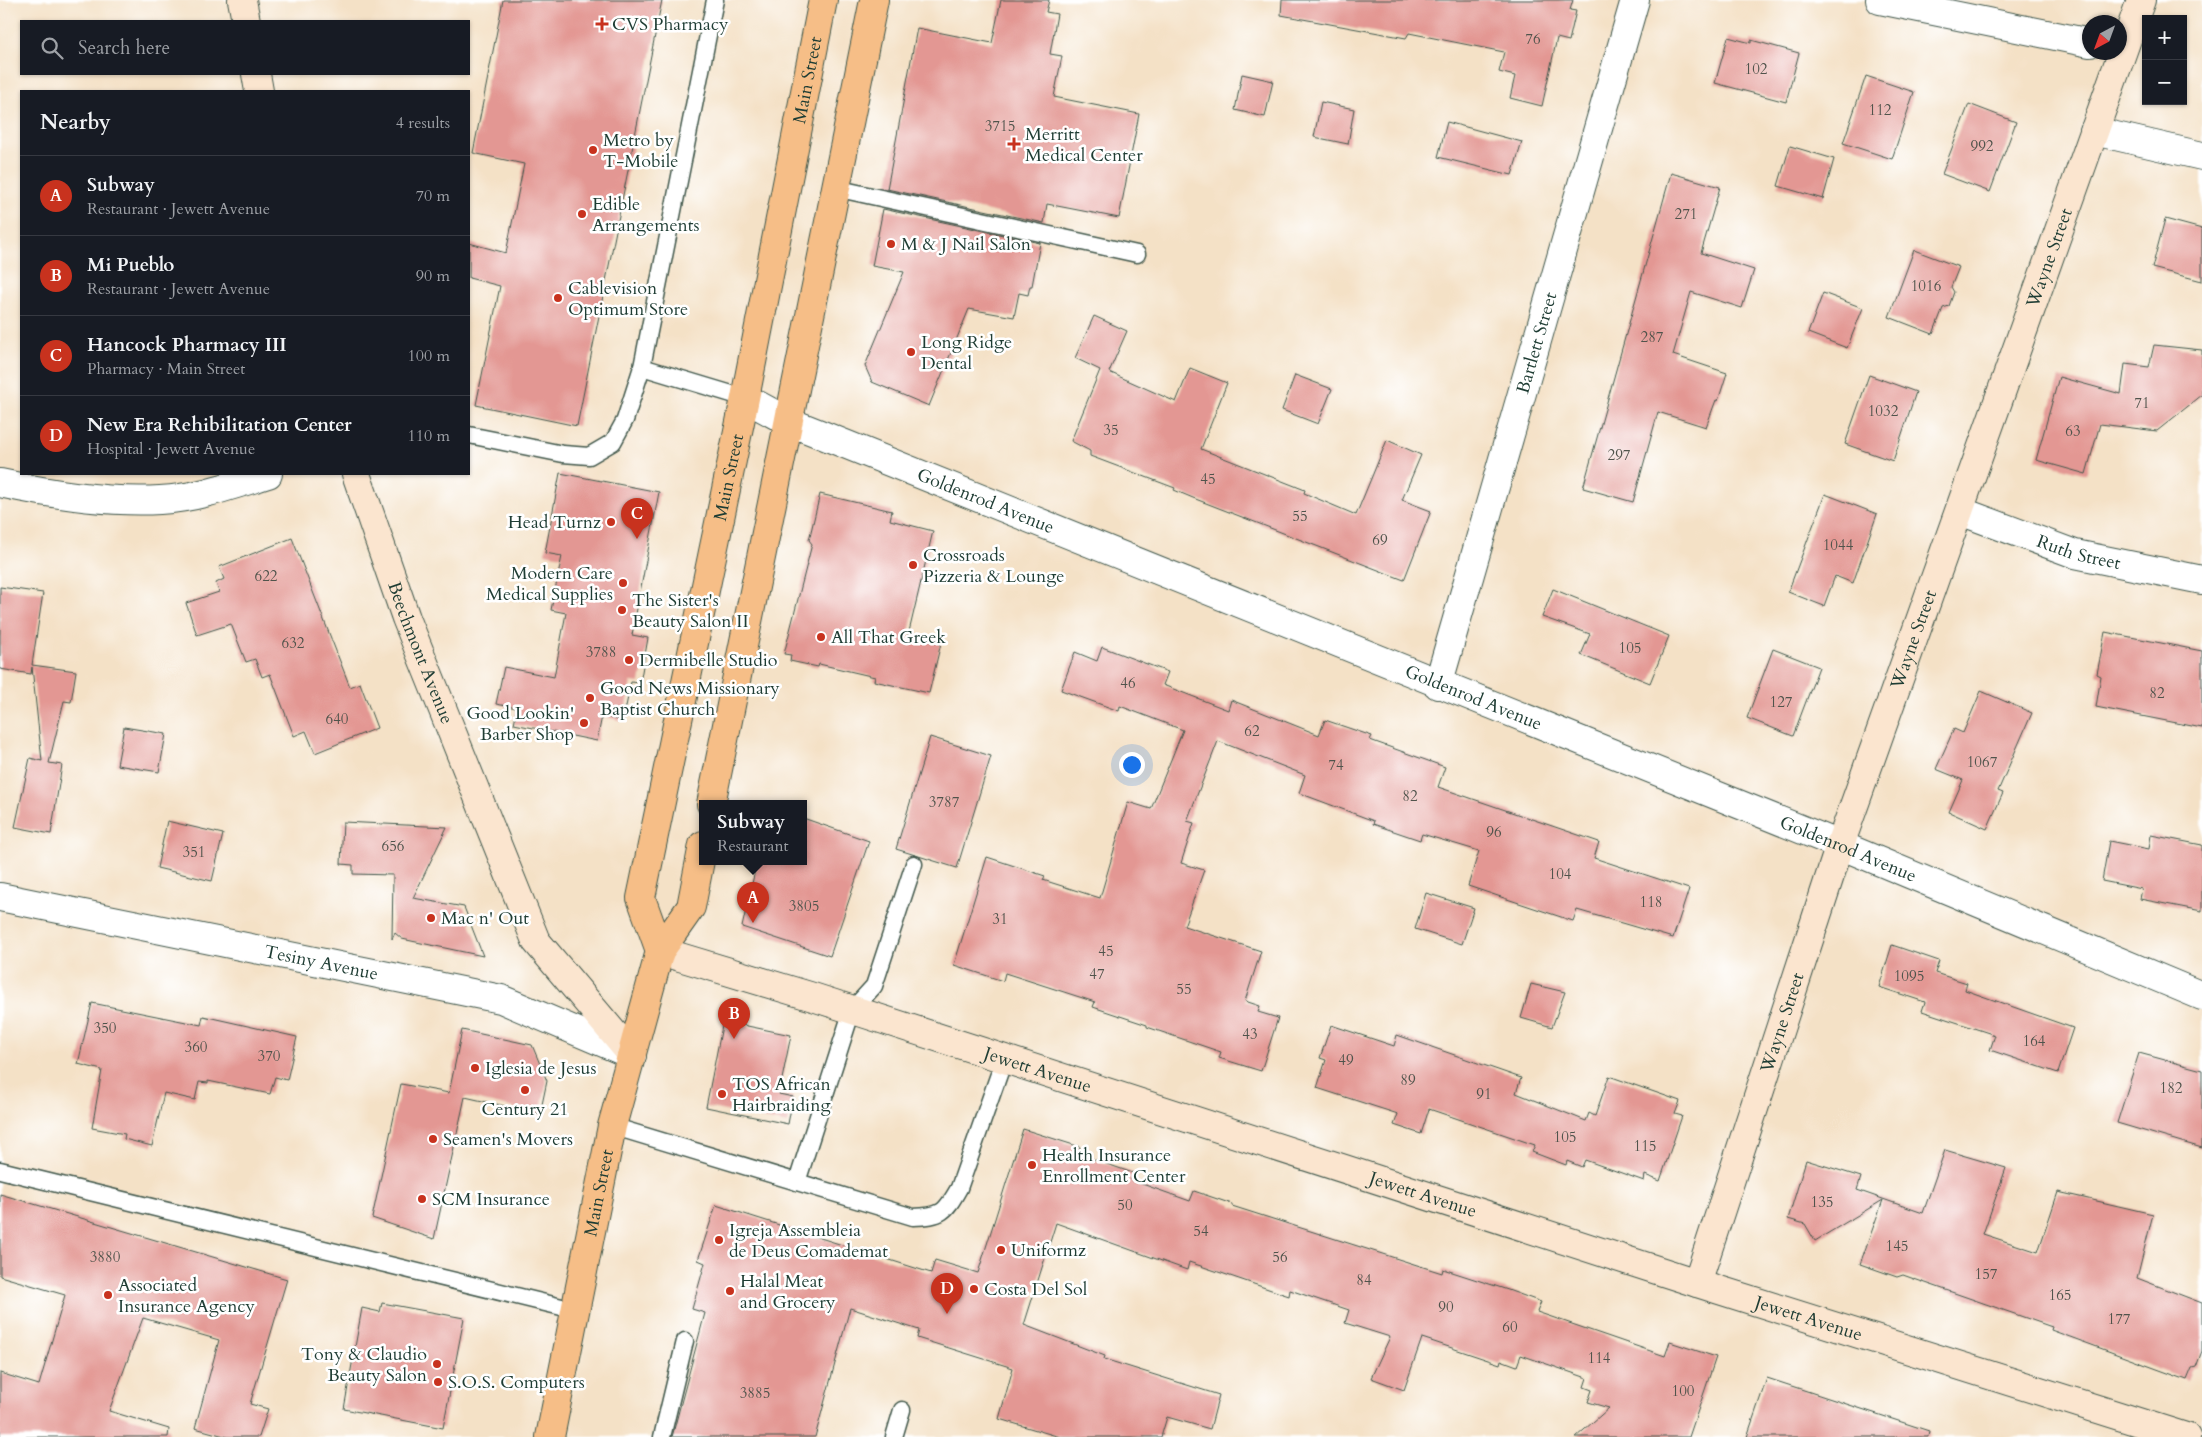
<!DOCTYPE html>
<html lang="en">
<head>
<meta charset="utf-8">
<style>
  body { margin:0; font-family:Cardo,serif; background:#20242c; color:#f1f3f6 }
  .controls { position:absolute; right:15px; top:15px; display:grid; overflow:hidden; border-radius:0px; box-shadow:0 1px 4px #0004 }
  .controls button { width:45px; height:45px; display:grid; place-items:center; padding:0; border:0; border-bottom:1px solid #363941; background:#171b24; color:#f1f3f6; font:25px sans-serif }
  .compass { position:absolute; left:2082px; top:15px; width:45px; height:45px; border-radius:50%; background:#171b24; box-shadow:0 1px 4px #0004; rotate:221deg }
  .you { position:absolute; left:1131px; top:764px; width:18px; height:18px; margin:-12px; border:4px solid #fff; border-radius:50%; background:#1a73e8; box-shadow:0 0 0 8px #1a73e833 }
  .badge { display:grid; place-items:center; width:32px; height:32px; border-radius:50%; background:#c8321e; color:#fff; font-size:16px; font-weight:700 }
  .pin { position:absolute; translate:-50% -41px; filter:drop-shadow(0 1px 2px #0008) }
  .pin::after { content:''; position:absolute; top:26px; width:18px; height:15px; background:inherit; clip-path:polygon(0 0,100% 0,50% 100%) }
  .popup { position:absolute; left:699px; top:800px; width:108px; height:65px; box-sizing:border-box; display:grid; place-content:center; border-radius:0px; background:#171b24; filter:drop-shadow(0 1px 4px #0005); font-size:16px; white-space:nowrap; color:#9ea1a6 }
  .popup b { font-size:19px; color:#f1f3f6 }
  .popup::after { content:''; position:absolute; left:50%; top:100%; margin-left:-10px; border:10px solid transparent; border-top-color:#171b24 }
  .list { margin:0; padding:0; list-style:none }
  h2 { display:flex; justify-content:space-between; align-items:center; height:65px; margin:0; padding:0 20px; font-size:21px }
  h2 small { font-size:16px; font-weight:400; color:#9ea1a6 }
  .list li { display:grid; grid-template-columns:32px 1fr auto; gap:15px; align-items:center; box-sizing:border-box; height:80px; padding:0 20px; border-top:1px solid #363941 }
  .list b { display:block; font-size:19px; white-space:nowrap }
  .list p { margin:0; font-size:16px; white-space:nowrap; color:#9ea1a6 }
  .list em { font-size:16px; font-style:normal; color:#9ea1a6 }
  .icon { flex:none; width:28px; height:28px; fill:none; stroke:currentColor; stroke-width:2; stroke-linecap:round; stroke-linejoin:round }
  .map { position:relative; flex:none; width:2202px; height:1437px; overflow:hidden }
  .search { position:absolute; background:#171b24; box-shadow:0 1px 4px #0004; left:20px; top:20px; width:450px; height:55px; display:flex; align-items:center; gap:12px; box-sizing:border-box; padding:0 18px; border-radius:0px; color:#9ea1a6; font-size:19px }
  .panel { position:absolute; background:#171b24; box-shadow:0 1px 4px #0004; left:20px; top:90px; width:450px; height:385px; border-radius:0px }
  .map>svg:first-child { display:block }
</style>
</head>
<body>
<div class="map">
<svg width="2202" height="1437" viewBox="0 0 2202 1437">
  <rect width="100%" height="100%" fill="#fff"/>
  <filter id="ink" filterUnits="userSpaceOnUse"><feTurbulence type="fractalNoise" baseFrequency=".02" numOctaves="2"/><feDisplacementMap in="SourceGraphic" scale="10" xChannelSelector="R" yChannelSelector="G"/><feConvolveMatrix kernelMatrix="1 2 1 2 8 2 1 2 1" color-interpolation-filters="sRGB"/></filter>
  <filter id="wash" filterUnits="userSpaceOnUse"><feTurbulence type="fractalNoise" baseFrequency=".0096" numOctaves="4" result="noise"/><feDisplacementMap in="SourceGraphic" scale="20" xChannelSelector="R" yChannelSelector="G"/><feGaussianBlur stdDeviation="1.12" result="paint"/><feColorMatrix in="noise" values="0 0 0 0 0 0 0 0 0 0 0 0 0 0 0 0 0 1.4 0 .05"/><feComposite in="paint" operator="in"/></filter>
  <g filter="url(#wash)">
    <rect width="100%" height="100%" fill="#f4e1c6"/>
    <g id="blocks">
      <g fill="#e39793">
        <polygon points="503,0 662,0 577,426 476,405 500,286 469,278 469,243 506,253 524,164 473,153"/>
        <polygon points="1001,0 1049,0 1046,12 1057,14 1050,54 1062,56 1054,97 1139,114 1119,218 1047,204 1044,223 887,189 917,28 992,43"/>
        <polygon points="1282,0 1573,0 1570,10 1576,11 1569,41 1557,38 1542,106 1510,98 1515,76 1499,72 1504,52 1409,33 1406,38 1281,15"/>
        <polygon points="1728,37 1751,43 1751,40 1799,53 1786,102 1715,83"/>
        <polygon points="1242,74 1273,81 1265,117 1235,110"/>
        <polygon points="1866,76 1914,92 1892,159 1843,143"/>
        <polygon points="1321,102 1354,109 1348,144 1314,137"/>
        <polygon points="1969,104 2016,122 1990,192 1942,174"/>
        <polygon points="1447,122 1522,142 1512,175 1438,157"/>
        <polygon points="1790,146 1834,159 1823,199 1778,186"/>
        <polygon points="1671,173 1720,187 1701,253 1754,270 1742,308 1691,292 1673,355 1727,373 1718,401 1716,400 1706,427 1658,412 1633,502 1583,488"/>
        <polygon points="883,209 1040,243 1032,286 1030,286 1028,295 1019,293 1014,317 969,309 929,406 872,382 865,366 904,272 872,266"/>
        <polygon points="2165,219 2202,229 2202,281 2152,268"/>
        <polygon points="1914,250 1959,267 1951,287 1954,292 1949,306 1943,308 1933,334 1889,317"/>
        <polygon points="1823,293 1863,308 1847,348 1808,333"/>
        <polygon points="1094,316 1127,331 1109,372 1176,402 1190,368 1227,383 1201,449 1305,490 1304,493 1356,515 1387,440 1421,455 1402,500 1431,511 1404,580 1193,498 1174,490 1175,488 1090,456 1090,451 1071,441 1100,370 1075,358"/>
        <polygon points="2154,345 2202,350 2202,395 2157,431 2100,424 2086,474 2036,460 2059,377 2121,394 2125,364 2149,367"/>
        <polygon points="1295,375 1332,389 1318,424 1282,410"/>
        <polygon points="1869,375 1916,392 1893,461 1845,444"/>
        <polygon points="560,473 659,492 632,635 648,638 640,683 631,682 623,721 602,716 597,741 514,724 517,708 496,704 504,667 554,677 566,613 551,610 562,556 545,553"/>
        <polygon points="820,494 892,511 890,520 933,531 908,636 941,643 929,693 874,681 875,677 819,664 818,667 790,661 791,655 784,654 812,544 809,540"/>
        <polygon points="1825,494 1877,514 1853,583 1835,576 1824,606 1788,592"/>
        <polygon points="292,538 350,687 360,683 377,728 315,753 306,731 294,736 270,674 262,677 255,659 246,662 231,624 197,635 186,603 219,592 216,583 224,579 219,567"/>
        <polygon points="0,587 43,593 32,665 76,671 71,702 64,701 49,763 62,765 51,834 15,827 30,758 42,761 32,667 31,674 0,669"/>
        <polygon points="1553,589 1669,636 1650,683 1581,655 1590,634 1542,617"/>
        <polygon points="2105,632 2202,651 2202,728 2096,707 2101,676 2097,674"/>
        <polygon points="1102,647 1168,672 1163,685 1228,710 1231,700 1319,735 1325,720 1372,736 1370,740 1445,767 1438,787 1599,842 1594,858 1689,889 1673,938 1577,910 1573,921 1468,886 1479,851 1422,834 1420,840 1373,824 1374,821 1299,793 1305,775 1218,741 1187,821 1194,823 1181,863 1204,870 1184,926 1261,951 1245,1001 1260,1006 1258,1012 1278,1018 1261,1071 1219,1058 1221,1052 1147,1027 1147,1025 1093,1007 1095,1002 1005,973 1003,981 954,965 987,857 1045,876 1043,880 1100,898 1128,802 1151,809 1183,730 1120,706 1119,711 1061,690 1075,652 1097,661"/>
        <polygon points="1773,649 1819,667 1793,736 1747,718"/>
        <polygon points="1981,691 2032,713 1998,791 2003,793 1987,829 1949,812 1963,780 1936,769 1954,729 1963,733"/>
        <polygon points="124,727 166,734 159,772 117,765"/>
        <polygon points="930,737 991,756 957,868 896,849"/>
        <polygon points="803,818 869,841 830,956 742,927 757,862 803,862"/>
        <polygon points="167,821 223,834 212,881 157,868"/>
        <polygon points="343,822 447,827 413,898 464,907 483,956 402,939 395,933 392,939 393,875 353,874 353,865 341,864"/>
        <polygon points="2151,835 2202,845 2202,911 2140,899 2142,889 2102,881 2109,841 2149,849"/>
        <polygon points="1426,893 1474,908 1462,944 1415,929"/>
        <polygon points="1892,945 1939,961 1935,973 1967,983 1965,990 2073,1028 2058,1073 1990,1050 1995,1035 1922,1011 1925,1002 1879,987"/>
        <polygon points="1531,984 1565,992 1552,1027 1521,1018"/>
        <polygon points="92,1003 201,1025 203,1016 297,1037 287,1080 275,1077 270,1094 208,1081 208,1083 199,1082 195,1100 164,1093 152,1146 124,1139 125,1134 92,1128 102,1070 78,1064"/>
        <polygon points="723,1021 791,1035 779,1094 793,1097 788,1124 706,1107"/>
        <polygon points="1331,1025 1394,1046 1397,1035 1521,1078 1516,1093 1586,1121 1589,1113 1595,1116 1609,1076 1680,1101 1675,1114 1682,1116 1660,1181 1645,1175 1644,1181 1585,1160 1582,1167 1567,1161 1566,1165 1532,1152 1535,1145 1429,1109 1421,1134 1394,1125 1398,1114 1317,1088 1326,1060 1320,1058"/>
        <polygon points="462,1030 532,1045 547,1081 540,1114 465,1097 434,1239 372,1218 401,1084 449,1093"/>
        <polygon points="2139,1053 2202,1070 2202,1148 2117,1123"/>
        <polygon points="1023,1129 1080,1147 1078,1154 1133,1173 1131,1180 1190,1201 1194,1191 1232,1204 1232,1206 1442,1273 1443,1269 1508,1290 1541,1302 1537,1312 1665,1356 1670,1342 1716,1357 1689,1437 1576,1437 1609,1408 1588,1402 1592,1390 1584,1387 1587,1378 1521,1355 1517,1366 1501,1360 1500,1364 1422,1338 1404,1390 1371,1378 1390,1337 1345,1323 1349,1310 1290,1290 1289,1296 1189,1262 1187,1270 1056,1223 1024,1325 1105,1356 1104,1359 1219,1395 1210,1429 1167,1417 1161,1437 1060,1437 999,1419 1013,1368 917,1338 919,1330 850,1308 815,1437 672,1437 705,1313 692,1309 705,1263 698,1260 716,1205 931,1273 935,1260 978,1273"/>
        <polygon points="1945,1150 2006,1168 1983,1234 2038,1252 2058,1192 2153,1214 2137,1278 2202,1303 2202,1351 2196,1367 2192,1368 2187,1380 2051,1330 2052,1327 1917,1280 1903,1275 1897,1277 1860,1264 1883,1200 1815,1241 1805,1224 1788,1219 1806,1160 1861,1177 1857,1190 1923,1213"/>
        <polygon points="0,1194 287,1279 250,1404 268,1409 259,1437 228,1437 195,1428 219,1340 143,1318 109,1411 169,1429 168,1437 0,1437 0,1373 39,1385 65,1295 0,1276"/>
        <polygon points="382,1303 464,1318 443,1428 344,1409 362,1308 380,1312"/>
        <polygon points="1767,1378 1929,1431 1928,1437 1747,1437"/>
      </g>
    </g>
  </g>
  <g filter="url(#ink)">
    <use href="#blocks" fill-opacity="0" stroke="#3f564a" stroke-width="1"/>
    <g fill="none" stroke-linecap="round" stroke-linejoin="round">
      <g stroke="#3f564a" stroke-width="19">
        <g id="lane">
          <polyline points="715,0 642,367 745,398"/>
          <polyline points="835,188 1137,254"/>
          <polyline points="469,435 563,454 589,456 613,442 625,420 642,367"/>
          <path d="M612 1126 913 1217C942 1216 945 1213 959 1188L1004 1060"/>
          <polyline points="0,1170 574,1310"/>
          <polyline points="797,1182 852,1010 874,986 914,864"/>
          <polyline points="662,1437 685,1341"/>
          <polyline points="894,1437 902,1410"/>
        </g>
      </g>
      <g stroke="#3f564a" stroke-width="30">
        <g id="street">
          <polyline points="1880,0 2090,43"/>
          <polyline points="2094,131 2202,156"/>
          <path id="s1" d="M745 398 787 421 825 436 1840 845 2202 996"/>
          <path d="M0 483C51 494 107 503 160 500 197 498 233 485 268 474"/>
          <path id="s2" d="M1960 511 2075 554 2202 580"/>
          <path id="s3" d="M1438 685 1635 0"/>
          <path id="s4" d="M0 897 501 999 632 1055"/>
        </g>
      </g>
      <g stroke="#3f564a" stroke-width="30">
        <g id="secondary">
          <polyline points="242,0 246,21"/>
          <polyline points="256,74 259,91"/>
          <path id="s5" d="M356 474 406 618 536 941 632 1055"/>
          <path id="s6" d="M660 951 813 997 1697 1283 2186 1437"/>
          <path id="s7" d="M1697 1283 1840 845 2141 0"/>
        </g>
      </g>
      <g stroke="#3f564a" stroke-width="30">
        <g id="primary">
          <polyline points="711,804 874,0"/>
          <path id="s8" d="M660 951 641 898 745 398 823 0"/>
          <path id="s9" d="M550 1437 612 1126 660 951 691 907 703 845"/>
        </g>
      </g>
      <use href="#lane" stroke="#fff" stroke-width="16"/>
      <use href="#street" stroke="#fff" stroke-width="28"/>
      <use href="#secondary" stroke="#fbe5cf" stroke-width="28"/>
      <use href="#primary" stroke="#f6be87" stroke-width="28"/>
    </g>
  </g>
  <g fill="#c8321e" stroke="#fff" stroke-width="2">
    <path d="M599.5 16.5h5v5h5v5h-5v5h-5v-5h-5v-5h5z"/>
    <path d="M1011.5 136.5h5v5h5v5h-5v5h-5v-5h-5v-5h5z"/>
    <circle cx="593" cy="150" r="5"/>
    <circle cx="582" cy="214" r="5"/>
    <circle cx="891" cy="244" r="5"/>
    <circle cx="558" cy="298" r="5"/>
    <circle cx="911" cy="352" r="5"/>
    <circle cx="611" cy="522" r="5"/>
    <circle cx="913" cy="565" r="5"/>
    <circle cx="623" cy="583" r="5"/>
    <circle cx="622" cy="610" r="5"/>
    <circle cx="821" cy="637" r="5"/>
    <circle cx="629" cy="660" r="5"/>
    <circle cx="590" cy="698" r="5"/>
    <circle cx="584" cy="723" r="5"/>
    <circle cx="431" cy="918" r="5"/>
    <circle cx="475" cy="1068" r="5"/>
    <circle cx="525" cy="1090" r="5"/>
    <circle cx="722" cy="1094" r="5"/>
    <circle cx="433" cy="1139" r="5"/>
    <circle cx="1032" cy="1165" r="5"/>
    <circle cx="422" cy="1199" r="5"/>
    <circle cx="719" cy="1240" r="5"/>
    <circle cx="1001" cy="1250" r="5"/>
    <circle cx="974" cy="1289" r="5"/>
    <circle cx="730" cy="1291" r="5"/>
    <circle cx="108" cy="1295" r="5"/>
    <circle cx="437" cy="1364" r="5"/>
    <circle cx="438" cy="1382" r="5"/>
  </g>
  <g text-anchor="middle" stroke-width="5" stroke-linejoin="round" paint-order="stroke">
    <g font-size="15" fill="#50544c">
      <text x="1533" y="44">76</text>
      <text x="1756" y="74">102</text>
      <text x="1880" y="115">112</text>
      <text x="1000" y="131">3715</text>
      <text x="1982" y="151">992</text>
      <text x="1686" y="219">271</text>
      <text x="1926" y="291">1016</text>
      <text x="1652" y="342">287</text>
      <text x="2142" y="408">71</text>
      <text x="1883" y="416">1032</text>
      <text x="1111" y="435">35</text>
      <text x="2073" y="436">63</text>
      <text x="1619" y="460">297</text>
      <text x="1208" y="484">45</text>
      <text x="1300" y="521">55</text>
      <text x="1380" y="545">69</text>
      <text x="1838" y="550">1044</text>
      <text x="266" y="581">622</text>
      <text x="293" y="648">632</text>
      <text x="1630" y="653">105</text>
      <text x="601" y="657">3788</text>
      <text x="1128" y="688">46</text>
      <text x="2157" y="698">82</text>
      <text x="1781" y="707">127</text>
      <text x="337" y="724">640</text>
      <text x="1252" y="736">62</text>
      <text x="1982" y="767">1067</text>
      <text x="1336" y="770">74</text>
      <text x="1410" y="801">82</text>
      <text x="944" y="807">3787</text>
      <text x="1494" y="837">96</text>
      <text x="393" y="851">656</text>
      <text x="194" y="857">351</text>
      <text x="1560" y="879">104</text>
      <text x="1651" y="907">118</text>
      <text x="804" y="911">3805</text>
      <text x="1000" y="924">31</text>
      <text x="1106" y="956">45</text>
      <text x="1097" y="979">47</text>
      <text x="1909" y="981">1095</text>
      <text x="1184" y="994">55</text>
      <text x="105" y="1033">350</text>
      <text x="1250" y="1039">43</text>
      <text x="2034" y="1046">164</text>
      <text x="196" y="1052">360</text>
      <text x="269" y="1061">370</text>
      <text x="1346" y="1065">49</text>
      <text x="1408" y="1085">89</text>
      <text x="2171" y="1093">182</text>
      <text x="1484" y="1099">91</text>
      <text x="1565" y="1142">105</text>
      <text x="1645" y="1151">115</text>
      <text x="1822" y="1207">135</text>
      <text x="1125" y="1210">50</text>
      <text x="1201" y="1236">54</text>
      <text x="1897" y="1251">145</text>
      <text x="105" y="1262">3880</text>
      <text x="1280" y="1262">56</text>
      <text x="1986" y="1279">157</text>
      <text x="1364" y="1285">84</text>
      <text x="2060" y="1300">165</text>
      <text x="1446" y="1312">90</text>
      <text x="2119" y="1324">177</text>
      <text x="1510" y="1332">60</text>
      <text x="1599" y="1363">114</text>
      <text x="1683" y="1396">100</text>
      <text x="755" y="1398">3885</text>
    </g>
    <g font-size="18" fill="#1f3d34" stroke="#fff" text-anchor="start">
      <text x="612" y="30">CVS Pharmacy</text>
      <text x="1025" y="140">Merritt<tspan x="1025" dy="21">Medical Center</tspan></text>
      <text x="603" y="146">Metro by<tspan x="603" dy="21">T-Mobile</tspan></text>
      <text x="592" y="210">Edible<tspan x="592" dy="21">Arrangements</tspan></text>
      <text x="901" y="250">M &amp; J Nail Salon</text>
      <text x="568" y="294">Cablevision<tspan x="568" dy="21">Optimum Store</tspan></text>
      <text x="921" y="348">Long Ridge<tspan x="921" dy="21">Dental</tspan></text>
      <text x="601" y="528" text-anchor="end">Head Turnz</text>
      <text x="923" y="561">Crossroads<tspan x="923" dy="21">Pizzeria &amp; Lounge</tspan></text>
      <text x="613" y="579" text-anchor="end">Modern Care<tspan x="613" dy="21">Medical Supplies</tspan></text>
      <text x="632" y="606">The Sister's<tspan x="632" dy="21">Beauty Salon II</tspan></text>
      <text x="831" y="643">All That Greek</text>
      <text x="639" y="666">Dermibelle Studio</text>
      <text x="600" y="694">Good News Missionary<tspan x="600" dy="21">Baptist Church</tspan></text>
      <text x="574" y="719" text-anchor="end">Good Lookin'<tspan x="574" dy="21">Barber Shop</tspan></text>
      <text x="441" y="924">Mac n' Out</text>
      <text x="485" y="1074">Iglesia de Jesus</text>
      <text x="732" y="1090">TOS African<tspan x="732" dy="21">Hairbraiding</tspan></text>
      <text x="525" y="1115" text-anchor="middle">Century 21</text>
      <text x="443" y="1145">Seamen's Movers</text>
      <text x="1042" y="1161">Health Insurance<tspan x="1042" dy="21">Enrollment Center</tspan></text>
      <text x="432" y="1205">SCM Insurance</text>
      <text x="729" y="1236">Igreja Assembleia<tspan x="729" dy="21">de Deus Comademat</tspan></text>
      <text x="1011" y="1256">Uniformz</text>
      <text x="740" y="1287">Halal Meat<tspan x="740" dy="21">and Grocery</tspan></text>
      <text x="118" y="1291">Associated<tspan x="118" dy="21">Insurance Agency</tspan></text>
      <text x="984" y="1295">Costa Del Sol</text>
      <text x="427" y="1360" text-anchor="end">Tony &amp; Claudio<tspan x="427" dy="21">Beauty Salon</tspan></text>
      <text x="448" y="1388">S.O.S. Computers</text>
    </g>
    <g font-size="18" fill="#1f3d34" stroke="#fff">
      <text dy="6" stroke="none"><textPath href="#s8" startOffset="891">Main Street</textPath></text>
      <text dy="6" stroke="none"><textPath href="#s7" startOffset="1084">Wayne Street</textPath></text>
      <text dy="6" stroke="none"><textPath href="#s3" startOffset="356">Bartlett Street</textPath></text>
      <text dy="6" stroke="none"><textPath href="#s8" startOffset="486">Main Street</textPath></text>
      <text dy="6" stroke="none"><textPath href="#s1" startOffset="262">Goldenrod Avenue</textPath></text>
      <text dy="6" stroke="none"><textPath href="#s2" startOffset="126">Ruth Street</textPath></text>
      <text dy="6" stroke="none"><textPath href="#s7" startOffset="679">Wayne Street</textPath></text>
      <text dy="6" stroke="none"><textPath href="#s5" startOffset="190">Beechmont Avenue</textPath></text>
      <text dy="6" stroke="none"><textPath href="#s1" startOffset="788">Goldenrod Avenue</textPath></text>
      <text dy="6" stroke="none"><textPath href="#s1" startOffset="1192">Goldenrod Avenue</textPath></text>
      <text dy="6" stroke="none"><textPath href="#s4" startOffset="328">Tesiny Avenue</textPath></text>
      <text dy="6" stroke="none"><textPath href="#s7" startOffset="274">Wayne Street</textPath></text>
      <text dy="6" stroke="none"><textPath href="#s6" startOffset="396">Jewett Avenue</textPath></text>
      <text dy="6" stroke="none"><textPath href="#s9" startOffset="249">Main Street</textPath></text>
      <text dy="6" stroke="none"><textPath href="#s6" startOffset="801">Jewett Avenue</textPath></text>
      <text dy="6" stroke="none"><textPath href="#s6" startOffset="1206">Jewett Avenue</textPath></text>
    </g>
  </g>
</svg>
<div class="controls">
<button>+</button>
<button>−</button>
</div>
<svg class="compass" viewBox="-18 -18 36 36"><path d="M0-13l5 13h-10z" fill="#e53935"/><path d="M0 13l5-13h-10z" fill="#9ea1a6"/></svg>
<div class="you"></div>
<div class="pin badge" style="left:753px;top:923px">A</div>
<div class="popup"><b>Subway</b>Restaurant</div>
<div class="pin badge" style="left:734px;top:1039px">B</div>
<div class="pin badge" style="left:637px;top:539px">C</div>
<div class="pin badge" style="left:947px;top:1314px">D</div>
<div class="search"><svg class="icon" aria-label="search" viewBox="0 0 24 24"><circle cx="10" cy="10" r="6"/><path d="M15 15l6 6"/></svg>Search here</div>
<section class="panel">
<h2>Nearby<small>4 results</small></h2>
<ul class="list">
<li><span class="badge">A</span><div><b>Subway</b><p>Restaurant · Jewett Avenue</p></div><em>70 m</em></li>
<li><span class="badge">B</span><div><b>Mi Pueblo</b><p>Restaurant · Jewett Avenue</p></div><em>90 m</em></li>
<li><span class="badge">C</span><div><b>Hancock Pharmacy III</b><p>Pharmacy · Main Street</p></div><em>100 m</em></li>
<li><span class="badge">D</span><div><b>New Era Rehibilitation Center</b><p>Hospital · Jewett Avenue</p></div><em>110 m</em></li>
</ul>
</section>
</div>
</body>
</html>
